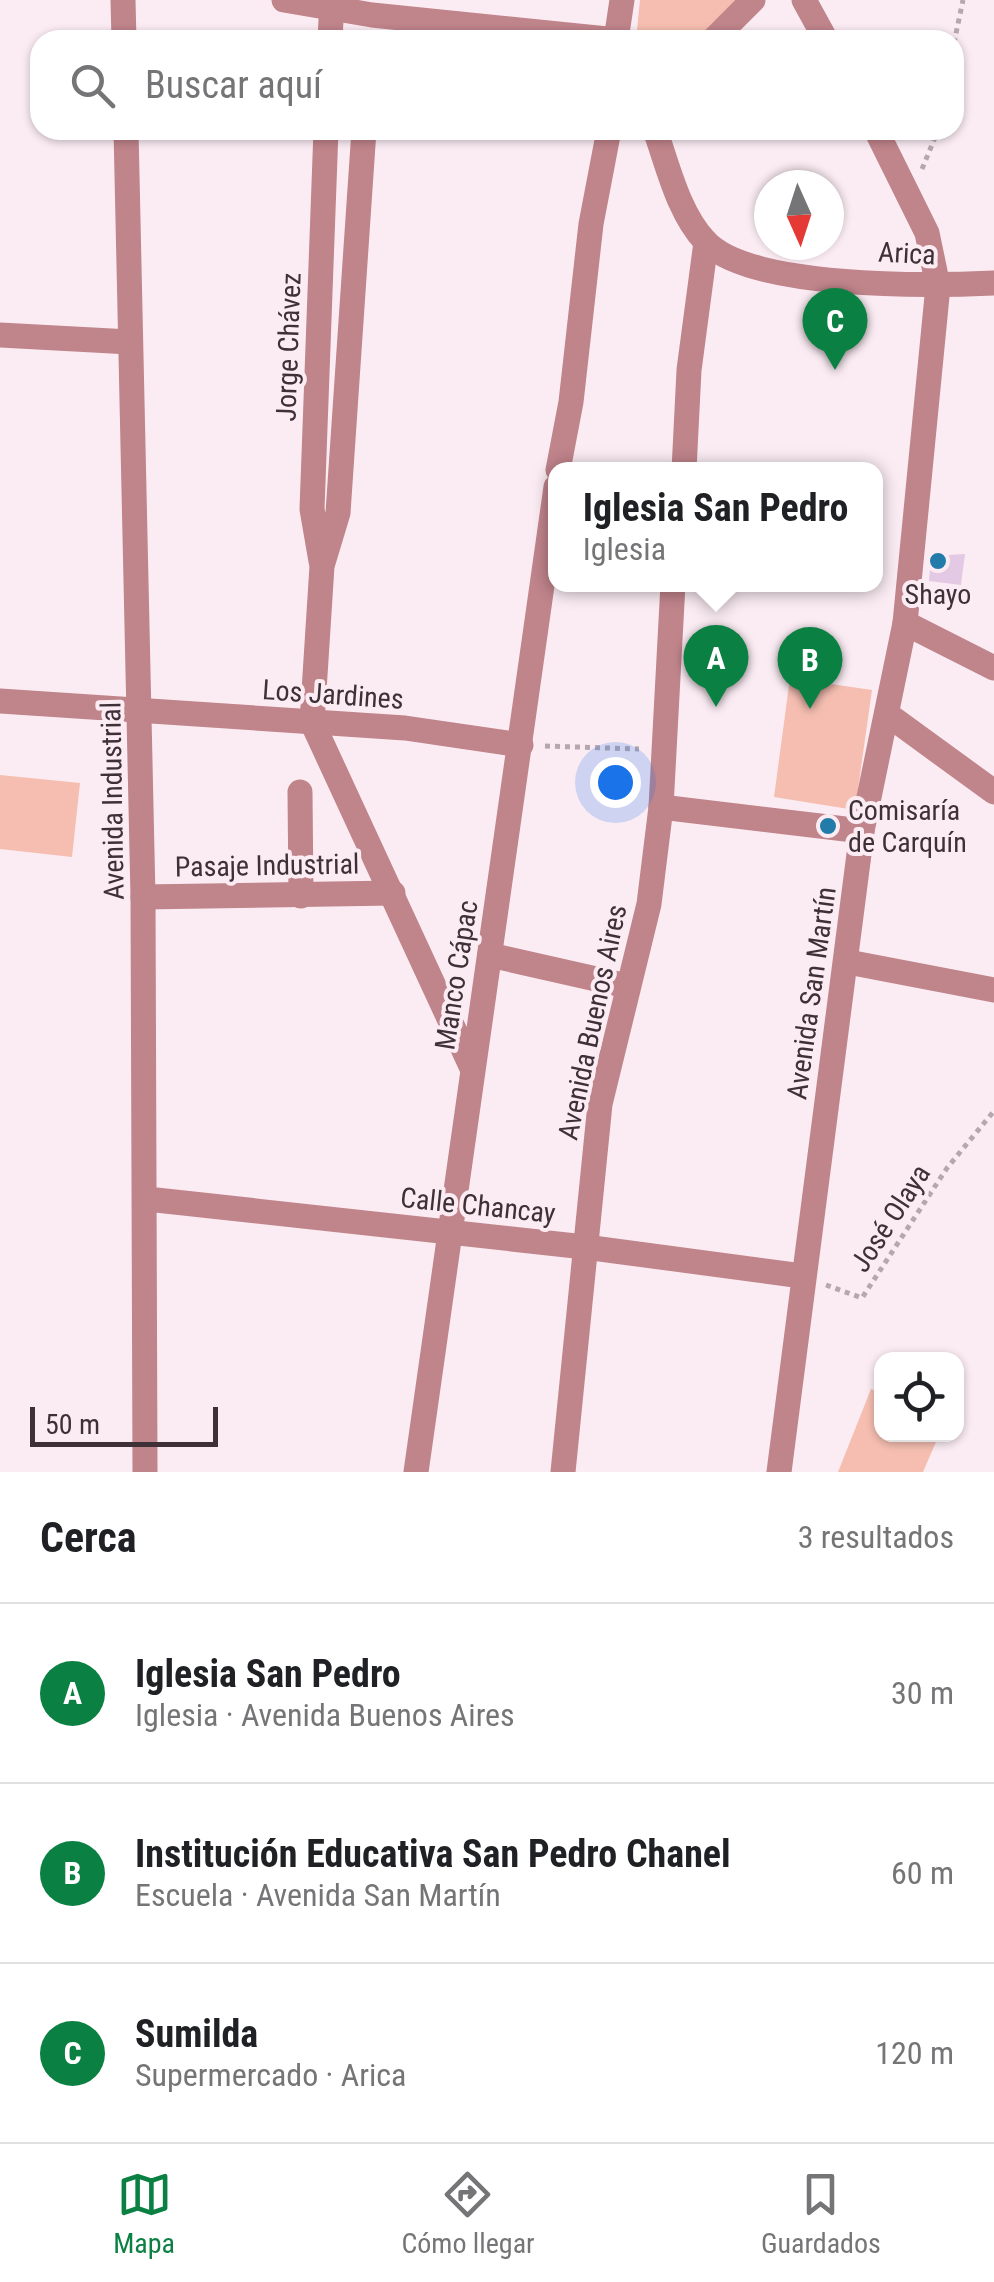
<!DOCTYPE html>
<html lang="es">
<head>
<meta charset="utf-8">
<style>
  body { margin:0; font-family:"Roboto Condensed",sans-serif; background:#f2f2f2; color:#202124 }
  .controls { position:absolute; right:30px; bottom:30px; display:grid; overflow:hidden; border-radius:20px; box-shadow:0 2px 8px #0004 }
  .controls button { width:90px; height:90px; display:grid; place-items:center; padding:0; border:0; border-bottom:2px solid #e0e0e0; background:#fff; color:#202124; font:50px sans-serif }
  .compass { position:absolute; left:754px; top:170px; width:90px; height:90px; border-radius:50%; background:#fff; box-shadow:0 2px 8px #0004; rotate:177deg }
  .scale { position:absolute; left:30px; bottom:25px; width:188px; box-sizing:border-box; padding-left:10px; border:5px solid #3f3037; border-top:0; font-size:28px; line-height:35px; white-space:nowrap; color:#3f3037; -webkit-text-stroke:8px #fbecf3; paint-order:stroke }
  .you { position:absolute; left:615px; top:782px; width:35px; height:35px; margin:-25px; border:8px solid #fff; border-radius:50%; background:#1a73e8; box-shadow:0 0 0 15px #1a73e833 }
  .badge { display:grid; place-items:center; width:65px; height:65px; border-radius:50%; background:#0b8043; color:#fff; font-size:32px; font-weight:700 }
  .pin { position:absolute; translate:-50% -82px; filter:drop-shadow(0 2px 5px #0008) }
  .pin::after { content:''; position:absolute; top:52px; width:35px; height:30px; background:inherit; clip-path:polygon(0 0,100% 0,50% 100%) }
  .popup { position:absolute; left:548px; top:462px; width:335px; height:130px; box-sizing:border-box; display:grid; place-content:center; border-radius:20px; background:#fff; filter:drop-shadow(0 2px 8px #0005); font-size:32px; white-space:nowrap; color:#757577 }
  .popup b { font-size:38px; color:#202124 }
  .popup::after { content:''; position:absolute; left:50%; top:100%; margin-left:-20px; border:20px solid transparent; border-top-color:#fff }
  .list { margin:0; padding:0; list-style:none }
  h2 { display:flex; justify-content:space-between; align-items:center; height:130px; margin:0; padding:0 40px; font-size:42px }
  h2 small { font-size:32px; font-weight:400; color:#757577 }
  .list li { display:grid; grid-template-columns:65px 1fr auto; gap:30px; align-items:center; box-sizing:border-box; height:180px; padding:0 40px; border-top:2px solid #e0e0e0 }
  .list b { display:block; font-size:38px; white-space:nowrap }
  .list p { margin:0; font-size:32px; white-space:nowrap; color:#757577 }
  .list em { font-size:32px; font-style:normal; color:#757577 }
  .icon { flex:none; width:55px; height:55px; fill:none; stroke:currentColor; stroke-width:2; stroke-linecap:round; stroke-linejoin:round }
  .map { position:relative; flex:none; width:994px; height:1472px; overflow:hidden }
  .search { position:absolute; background:#fff; box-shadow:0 2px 8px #0004; left:30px; right:30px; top:30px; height:110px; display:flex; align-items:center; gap:25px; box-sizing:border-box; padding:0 35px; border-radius:30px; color:#757577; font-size:38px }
  .sheet { height:670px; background:#fff }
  nav { display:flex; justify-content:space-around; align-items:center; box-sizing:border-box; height:140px; border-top:2px solid #e0e0e0; background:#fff; font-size:28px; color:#757577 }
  nav a { display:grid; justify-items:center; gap:5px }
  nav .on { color:#0b8043 }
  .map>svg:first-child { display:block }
</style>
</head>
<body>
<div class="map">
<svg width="994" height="1472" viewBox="0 0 994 1472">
  <rect width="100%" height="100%" fill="#fbecf3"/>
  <g fill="#f5beb1">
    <polygon points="640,0 759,0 721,40 636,40"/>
    <polygon points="790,678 872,690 855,810 774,797"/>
    <polygon points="0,775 80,783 72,857 0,849"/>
    <polygon points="871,1389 881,1393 882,1434 939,1435 923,1472 838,1472"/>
  </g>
  <polygon fill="#e4c9e4" points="965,554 961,585 929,581 931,556"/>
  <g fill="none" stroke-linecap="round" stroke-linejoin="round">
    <g stroke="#b6a7ae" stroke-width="5" stroke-dasharray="5 5" stroke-linecap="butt">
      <polyline points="954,43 963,0"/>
      <polyline points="922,169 938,130"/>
      <polyline points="545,746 639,749"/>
      <polyline points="826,1285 862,1298 947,1168 994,1111"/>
    </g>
    <g stroke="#c0848b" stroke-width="25">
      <polyline points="123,0 124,40"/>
      <polyline points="284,0 372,15 617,40"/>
      <polyline points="804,0 826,40"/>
      <polyline points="330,40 332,0"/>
      <polyline points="616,40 622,0"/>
      <polyline points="713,40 753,0"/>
      <polyline points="126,130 143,897 145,1472"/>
      <polyline points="364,130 338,513 322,566 312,722 471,1066"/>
      <path d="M655 130C668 166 678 212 705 241 749 289 929 286 994 283"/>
      <polyline points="0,335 130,342"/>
      <polyline points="558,470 571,402 591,224 609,130"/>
      <polyline points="684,470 689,370 706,242"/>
      <polyline points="321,561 312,509 326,130"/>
      <polyline points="905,623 994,668"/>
      <polyline points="0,701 405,728 521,745"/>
      <polyline points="887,714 994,792"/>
      <polyline points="300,792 301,896"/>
      <polyline points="661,807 862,831"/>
      <polyline points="143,897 393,893"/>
      <polyline points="490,955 627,986"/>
      <polyline points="848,962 994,990"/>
      <polyline points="147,1199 585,1247 802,1276"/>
      <polyline points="416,1472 556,487"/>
      <polyline points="563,1472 600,1104 649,904 661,807 673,584"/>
      <polyline points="779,1472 862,831 905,623 938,286 927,233 876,130"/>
    </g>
  </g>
  <g fill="#237baa" stroke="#fbecf3" stroke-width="4">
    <circle cx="938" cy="561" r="10"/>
    <circle cx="828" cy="826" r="10"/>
  </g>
  <g text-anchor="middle" stroke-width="8" stroke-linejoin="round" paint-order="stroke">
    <g font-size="28" fill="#3f3037" stroke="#fbecf3">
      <text transform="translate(907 253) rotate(3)" y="10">Arica</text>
      <text transform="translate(288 347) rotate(-88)" y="10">Jorge Chávez</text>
      <text transform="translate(333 694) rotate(4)" y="10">Los Jardines</text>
      <text transform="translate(112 801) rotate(-91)" y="10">Avenida Industrial</text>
      <text transform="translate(267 865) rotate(-1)" y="10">Pasaje Industrial</text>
      <text transform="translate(456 975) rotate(-81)" y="10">Manco Cápac</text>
      <text transform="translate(811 993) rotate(-82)" y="10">Avenida San Martín</text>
      <text transform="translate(592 1022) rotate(-78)" y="10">Avenida Buenos Aires</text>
      <text transform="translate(478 1205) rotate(6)" y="10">Calle Chancay</text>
      <text transform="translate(890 1218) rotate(-57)" y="10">José Olaya</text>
    </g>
    <g font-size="28" fill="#3f3037" stroke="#fbecf3">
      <text x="938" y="604">Shayo</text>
      <text x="848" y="820" text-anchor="start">Comisaría<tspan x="848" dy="32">de Carquín</tspan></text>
    </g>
  </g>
</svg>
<div class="controls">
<button><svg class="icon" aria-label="locate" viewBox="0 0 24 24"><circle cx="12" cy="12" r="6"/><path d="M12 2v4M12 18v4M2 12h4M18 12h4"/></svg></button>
</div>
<svg class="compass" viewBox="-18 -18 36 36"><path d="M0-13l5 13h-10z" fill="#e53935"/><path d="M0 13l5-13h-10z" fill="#757577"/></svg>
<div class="scale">50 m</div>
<div class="you"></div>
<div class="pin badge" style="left:716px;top:707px">A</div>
<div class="popup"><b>Iglesia San Pedro</b>Iglesia</div>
<div class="pin badge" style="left:810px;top:709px">B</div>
<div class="pin badge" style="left:835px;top:370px">C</div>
<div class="search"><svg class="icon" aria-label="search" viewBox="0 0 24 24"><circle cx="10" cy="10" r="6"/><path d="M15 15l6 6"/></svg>Buscar aquí</div>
</div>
<section class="sheet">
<h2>Cerca<small>3 resultados</small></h2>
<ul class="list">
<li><span class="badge">A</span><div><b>Iglesia San Pedro</b><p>Iglesia · Avenida Buenos Aires</p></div><em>30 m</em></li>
<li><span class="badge">B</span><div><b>Institución Educativa San Pedro Chanel</b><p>Escuela · Avenida San Martín</p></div><em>60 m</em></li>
<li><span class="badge">C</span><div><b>Sumilda</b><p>Supermercado · Arica</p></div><em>120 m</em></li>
</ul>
</section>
<nav>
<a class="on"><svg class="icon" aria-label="map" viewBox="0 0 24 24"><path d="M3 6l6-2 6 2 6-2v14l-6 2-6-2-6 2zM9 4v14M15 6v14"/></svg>Mapa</a>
<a><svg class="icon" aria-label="directions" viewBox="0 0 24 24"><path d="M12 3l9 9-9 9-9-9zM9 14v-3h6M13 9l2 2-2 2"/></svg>Cómo llegar</a>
<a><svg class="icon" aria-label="saved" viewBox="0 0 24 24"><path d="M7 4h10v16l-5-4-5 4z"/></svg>Guardados</a>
</nav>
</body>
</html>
